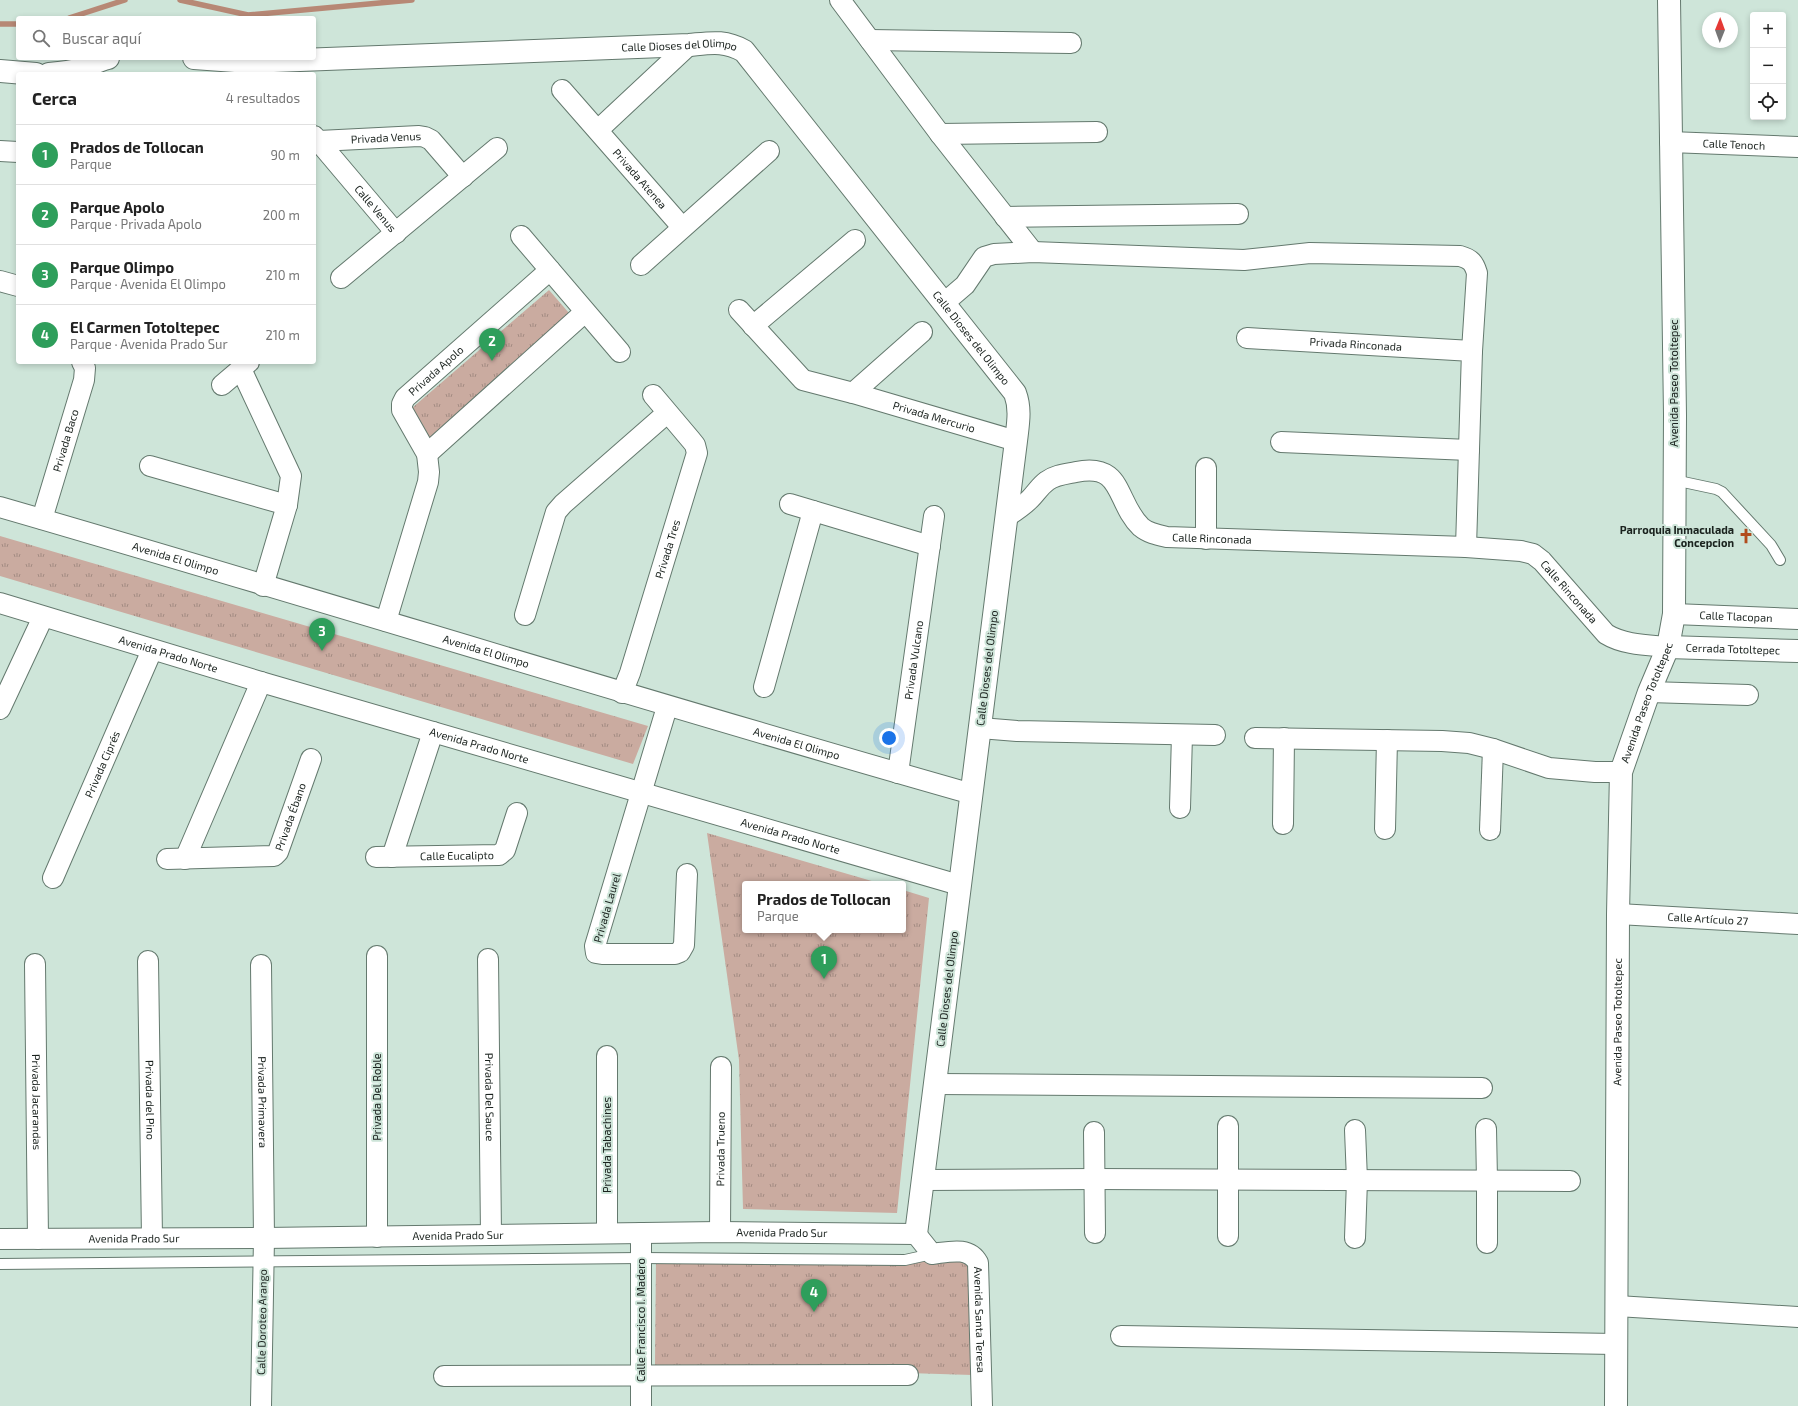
<!DOCTYPE html>
<html lang="es">
<head>
<meta charset="utf-8">
<style>
  body { margin:0; font-family:"Exo 2",sans-serif; background:#f2f2f2; color:#222 }
  .controls { position:absolute; right:12px; top:12px; display:grid; overflow:hidden; border-radius:4px; box-shadow:0 2px 6px #0003 }
  .controls button { width:36px; height:36px; display:grid; place-items:center; padding:0; border:0; border-bottom:1px solid #e0e0e0; background:#fff; color:#222; font:20px sans-serif }
  .compass { position:absolute; left:1702px; top:12px; width:36px; height:36px; border-radius:50%; background:#fff; box-shadow:0 2px 6px #0003; rotate:1deg }
  .you { position:absolute; left:889px; top:738px; width:14px; height:14px; margin:-10px; border:3px solid #fff; border-radius:50%; background:#1a73e8; box-shadow:0 0 0 6px #1a73e833 }
  .badge { display:grid; place-items:center; width:26px; height:26px; border-radius:50%; background:#0b8043; color:#fff; font-size:13px; font-weight:700 }
  .pin { position:absolute; translate:-50% -33px; filter:drop-shadow(0 1px 2px #0008) }
  .pin::after { content:''; position:absolute; top:21px; width:14px; height:12px; background:inherit; clip-path:polygon(0 0,100% 0,50% 100%) }
  .popup { position:absolute; left:742px; top:881px; width:164px; height:52px; box-sizing:border-box; display:grid; place-content:center; border-radius:4px; background:#fff; filter:drop-shadow(0 1px 3px #0005); font-size:13px; white-space:nowrap; color:#767676 }
  .popup b { font-size:15px; color:#222 }
  .popup::after { content:''; position:absolute; left:50%; top:100%; margin-left:-8px; border:8px solid transparent; border-top-color:#fff }
  .list { margin:0; padding:0; list-style:none }
  h2 { display:flex; justify-content:space-between; align-items:center; height:52px; margin:0; padding:0 16px; font-size:17px }
  h2 small { font-size:13px; font-weight:400; color:#767676 }
  .list li { display:grid; grid-template-columns:26px 1fr auto; gap:12px; align-items:center; box-sizing:border-box; height:60px; padding:0 16px; border-top:1px solid #e0e0e0 }
  .list b { display:block; font-size:15px; white-space:nowrap }
  .list p { margin:0; font-size:13px; white-space:nowrap; color:#767676 }
  .list em { font-size:13px; font-style:normal; color:#767676 }
  .icon { flex:none; width:22px; height:22px; fill:none; stroke:currentColor; stroke-width:2; stroke-linecap:round; stroke-linejoin:round }
  .map { position:relative; flex:none; width:1798px; height:1406px; overflow:hidden }
  .search { position:absolute; background:#fff; box-shadow:0 2px 6px #0003; left:16px; top:16px; width:300px; height:44px; display:flex; align-items:center; gap:10px; box-sizing:border-box; padding:0 14px; border-radius:4px; color:#767676; font-size:15px }
  .panel { position:absolute; background:#fff; box-shadow:0 2px 6px #0003; left:16px; top:72px; width:300px; height:292px; border-radius:4px }
  .map>svg:first-child { display:block }
</style>
</head>
<body>
<div class="map">
<svg width="1798" height="1406" viewBox="0 0 1798 1406">
  <defs>
    <pattern id="park-tufts" width="24" height="20" patternUnits="userSpaceOnUse"><rect width="24" height="20" fill="#caaba0"/><path d="M3 7l-1-3M5 7V3M7 7l1-3M15 17l-1-3M17 17v-4M19 17l1-3" fill="none" stroke="#a38b82"/></pattern>
  </defs>
  <rect width="100%" height="100%" fill="#cee5d9"/>
  <g fill="url(#park-tufts)">
    <polygon points="549,290 569,313 429,440 412,408"/>
    <polygon points="0,536 648,726 633,764 0,576"/>
    <polygon points="707,833 882,884 745,884 745,930 903,930 903,890 929,898 897,1213 743,1209 739,1060"/>
    <polygon points="974,1256 972,1375 655,1365 656,1258"/>
  </g>
  <g fill="none" stroke-linecap="round" stroke-linejoin="round">
    <g stroke="#b78875" stroke-width="5.5">
      <polyline points="180,0 248,15 412,0"/>
      <polyline points="69,18 125,0"/>
      <polyline points="0,24 18,24"/>
    </g>
    <g stroke="#64796e" stroke-width="12">
      <g id="lane">
        <polyline points="1674,480 1716,489 1722,492 1771,545 1780,560"/>
        <polyline points="0,1264 641,1258 905,1260 932,1254"/>
      </g>
    </g>
    <g stroke="#64796e" stroke-width="22">
      <g id="street">
        <polyline points="840,0 940,134 1033,252"/>
        <polyline points="870,40 1071,43"/>
        <path id="s1" d="M562 90 682 227"/>
        <polyline points="598,130 689,45"/>
        <polyline points="940,134 1097,132"/>
        <path id="s2" d="M314 136 396 233"/>
        <path id="s3" d="M319 141 419 136 425 137 431 140 463 177"/>
        <path id="s4" d="M1670 142 1798 147"/>
        <polyline points="0,151 18,152"/>
        <polyline points="1005,217 1238,214"/>
        <polyline points="521,236 620,352"/>
        <polyline points="641,265 769,151"/>
        <polyline points="341,278 497,148"/>
        <polyline points="0,281 18,286"/>
        <path d="M944 303 965 285 984 257 994 254 1033 252 1244 260 1310 253 1460 256C1471 259 1474 263 1477 273L1472 351"/>
        <path id="s5" d="M739 310 803 380 853 393 1016 441"/>
        <polyline points="753,326 855,240"/>
        <path id="s6" d="M1247 338 1472 351 1466 547"/>
        <polyline points="241,369 291,476 287,505 263,586"/>
        <polyline points="222,385 249,362"/>
        <polyline points="853,393 922,332"/>
        <polyline points="1281,442 1469,450"/>
        <polyline points="427,454 585,312"/>
        <polyline points="150,466 287,505"/>
        <polyline points="1206,468 1206,539"/>
        <polyline points="790,504 930,546"/>
        <path id="s7" d="M0 507C325 601 647 702 972 794"/>
        <path id="s8" d="M1006 517C1014 512 1023 506 1030 499 1036 493 1040 486 1047 481 1055 475 1066 474 1076 472 1124 462 1115 502 1141 527 1148 533 1158 535 1167 537L1466 547 1521 551 1533 554 1542 561 1606 634C1624 645 1647 645 1668 647"/>
        <path id="s9" d="M42 519 84 380 85 368 82 362"/>
        <path id="s10" d="M0 603 261 682 959 885"/>
        <path id="s11" d="M1674 614 1798 619"/>
        <polyline points="525,615 556,512 563,504 667,413"/>
        <path id="s12" d="M386 621 428 482 429 472 427 454 402 410V404L405 398 550 270"/>
        <polyline points="764,687 813,511"/>
        <polyline points="1649,692 1748,695"/>
        <path id="s13" d="M622 693 630 673 697 453 695 445 691 440 653 395"/>
        <polyline points="667,707 595,946 596,953 602,954 675,954 680,952 684,945 687,874"/>
        <polyline points="0,709 43,617"/>
        <polyline points="980,728 1017,731 1215,735"/>
        <polyline points="1255,738 1442,741 1469,743 1493,749 1549,768 1595,772 1621,772"/>
        <path id="s14" d="M898 773 934 516"/>
        <polyline points="1180,808 1182,735"/>
        <polyline points="1283,824 1284,738"/>
        <polyline points="1385,829 1387,740"/>
        <polyline points="1490,830 1493,749"/>
        <path id="s15" d="M376 857 499 855 505 850 517 813"/>
        <polyline points="392,857 433,732"/>
        <path id="s16" d="M167 859 274 856 278 852 311 759"/>
        <polyline points="185,859 261,682"/>
        <path id="s17" d="M53 878 152 650"/>
        <path id="s18" d="M1618 914 1798 924"/>
        <path id="s19" d="M488 959 491 1235"/>
        <path id="s20" d="M148 961 152 1238"/>
        <path id="s21" d="M35 964 38 1239"/>
        <path id="s22" d="M261 965 264 1238 261 1406"/>
        <polyline points="607,1056 607,1233"/>
        <polyline points="936,1084 1482,1088"/>
        <polyline points="1486,1129 1487,1180 1487,1243"/>
        <polyline points="1355,1130 1357,1180 1355,1238"/>
        <polyline points="1094,1132 1095,1233"/>
        <polyline points="924,1180 1095,1179 1570,1181"/>
        <path id="s23" d="M720 1232 721 1067"/>
        <polyline points="1228,1236 1228,1126"/>
        <polyline points="377,1237 377,956"/>
        <path id="s24" d="M0 1239 264 1238 720 1232 916 1234 932 1254C949 1252 969 1246 978 1263L982 1406"/>
        <polyline points="1617,1306 1798,1317"/>
        <polyline points="1121,1336 1616,1344"/>
        <polyline points="444,1376 908,1375"/>
        <polyline points="641,1406 641,1233"/>
      </g>
    </g>
    <g stroke="#64796e" stroke-width="24">
      <g id="secondary">
        <path id="s25" d="M194 58 249 62 689 45C711 43 724 40 744 51L1015 393C1021 409 1018 424 1016 441L916 1234"/>
        <polyline points="0,71 36,74"/>
        <path d="M49 74C60 73 71 72 81 69 91 65 98 60 108 58"/>
        <path id="s26" d="M1668 647 1798 651"/>
        <path id="s27" d="M1616 1406 1618 914 1621 772 1649 692 1668 647 1674 614 1675 415 1669 0"/>
      </g>
    </g>
    <use href="#lane" stroke="#fff" stroke-width="10"/>
    <use href="#street" stroke="#fff" stroke-width="20"/>
    <use href="#secondary" stroke="#fff" stroke-width="22"/>
  </g>
  <defs>
    <g id="church-bare" transform="scale(1.2)"><path d="M-1.2-6h2.4v3.5h3.3v2.4h-3.3V6h-2.4V-.1h-3.3v-2.4h3.3Z" fill="#b14c1d" stroke="#cee5d9" stroke-width="2.5" paint-order="stroke"/></g>
  </defs>
  <g fill-rule="evenodd">
    <use href="#church-bare" x="1746" y="536"/>
  </g>
  <g text-anchor="middle" stroke-width="4" stroke-linejoin="round" paint-order="stroke">
    <g font-size="11" fill="#1a221e" stroke="#cee5d9">
      <text dy="4" stroke="none"><textPath href="#s25" startOffset="486">Calle Dioses del Olimpo</textPath></text>
      <text dy="4" stroke="none"><textPath href="#s3" startOffset="67">Privada Venus</textPath></text>
      <text dy="4" stroke="none"><textPath href="#s4" startOffset="64">Calle Tenoch</textPath></text>
      <text dy="4" stroke="none"><textPath href="#s1" startOffset="118">Privada Atenea</textPath></text>
      <text dy="4" stroke="none"><textPath href="#s2" startOffset="95">Calle Venus</textPath></text>
      <text dy="4" stroke="none"><textPath href="#s25" startOffset="918">Calle Dioses del Olimpo</textPath></text>
      <text dy="4" stroke="none"><textPath href="#s6" startOffset="109">Privada Rinconada</textPath></text>
      <text dy="4" stroke="none"><textPath href="#s12" startOffset="278">Privada Apolo</textPath></text>
      <text transform="translate(1674 383) rotate(-90)" y="4">Avenida Paseo Totoltepec</text>
      <text dy="4" stroke="none"><textPath href="#s5" startOffset="231">Privada Mercurio</textPath></text>
      <text dy="4" stroke="none"><textPath href="#s9" startOffset="82">Privada Baco</textPath></text>
      <text dy="4" stroke="none"><textPath href="#s8" startOffset="253">Calle Rinconada</textPath></text>
      <text dy="4" stroke="none"><textPath href="#s13" startOffset="151">Privada Tres</textPath></text>
      <text dy="4" stroke="none"><textPath href="#s7" startOffset="183">Avenida El Olimpo</textPath></text>
      <text dy="4" stroke="none"><textPath href="#s8" startOffset="627">Calle Rinconada</textPath></text>
      <text dy="4" stroke="none"><textPath href="#s11" startOffset="62">Calle Tlacopan</textPath></text>
      <text dy="4" stroke="none"><textPath href="#s26" startOffset="65">Cerrada Totoltepec</textPath></text>
      <text dy="4" stroke="none"><textPath href="#s7" startOffset="507">Avenida El Olimpo</textPath></text>
      <text dy="4" stroke="none"><textPath href="#s10" startOffset="176">Avenida Prado Norte</textPath></text>
      <text dy="4" stroke="none"><textPath href="#s14" startOffset="114">Privada Vulcano</textPath></text>
      <text transform="translate(987 668) rotate(-83)" y="4">Calle Dioses del Olimpo</text>
      <text dy="4" stroke="none"><textPath href="#s27" startOffset="708">Avenida Paseo Totoltepec</textPath></text>
      <text dy="4" stroke="none"><textPath href="#s7" startOffset="831">Avenida El Olimpo</textPath></text>
      <text dy="4" stroke="none"><textPath href="#s10" startOffset="500">Avenida Prado Norte</textPath></text>
      <text dy="4" stroke="none"><textPath href="#s17" startOffset="124">Privada Ciprés</textPath></text>
      <text dy="4" stroke="none"><textPath href="#s16" startOffset="150">Privada Ébano</textPath></text>
      <text dy="4" stroke="none"><textPath href="#s10" startOffset="824">Avenida Prado Norte</textPath></text>
      <text dy="4" stroke="none"><textPath href="#s15" startOffset="81">Calle Eucalipto</textPath></text>
      <text transform="translate(607 908) rotate(-74)" y="4">Privada Laurel</text>
      <text dy="4" stroke="none"><textPath href="#s18" startOffset="90">Calle Artículo 27</textPath></text>
      <text transform="translate(947 989) rotate(-83)" y="4">Calle Dioses del Olimpo</text>
      <text dy="4" stroke="none"><textPath href="#s27" startOffset="384">Avenida Paseo Totoltepec</textPath></text>
      <text transform="translate(377 1097) rotate(-90)" y="4">Privada Del Roble</text>
      <text dy="4" stroke="none"><textPath href="#s19" startOffset="138">Privada Del Sauce</textPath></text>
      <text dy="4" stroke="none"><textPath href="#s20" startOffset="139">Privada del Pino</textPath></text>
      <text dy="4" stroke="none"><textPath href="#s21" startOffset="138">Privada Jacarandas</textPath></text>
      <text dy="4" stroke="none"><textPath href="#s22" startOffset="137">Privada Primavera</textPath></text>
      <text transform="translate(607 1145) rotate(-90)" y="4">Privada Tabachines</text>
      <text dy="4" stroke="none"><textPath href="#s23" startOffset="83">Privada Trueno</textPath></text>
      <text dy="4" stroke="none"><textPath href="#s24" startOffset="782">Avenida Prado Sur</textPath></text>
      <text dy="4" stroke="none"><textPath href="#s24" startOffset="458">Avenida Prado Sur</textPath></text>
      <text dy="4" stroke="none"><textPath href="#s24" startOffset="134">Avenida Prado Sur</textPath></text>
      <text transform="translate(641 1320) rotate(-90)" y="4">Calle Francisco I. Madero</text>
      <text dy="4" stroke="none"><textPath href="#s24" startOffset="1049">Avenida Santa Teresa</textPath></text>
      <text transform="translate(262 1322) rotate(-89)" y="4">Calle Doroteo Arango</text>
    </g>
    <g font-size="11" font-weight="bold" fill="#1a221e" stroke="#cee5d9" text-anchor="end">
      <text x="1734" y="534">Parroquia Inmaculada<tspan x="1734" dy="13">Concepcion</tspan></text>
    </g>
  </g>
</svg>
<div class="controls">
<button>+</button>
<button>−</button>
<button><svg class="icon" aria-label="locate" viewBox="0 0 24 24"><circle cx="12" cy="12" r="6"/><path d="M12 2v4M12 18v4M2 12h4M18 12h4"/></svg></button>
</div>
<svg class="compass" viewBox="-18 -18 36 36"><path d="M0-13l5 13h-10z" fill="#e53935"/><path d="M0 13l5-13h-10z" fill="#767676"/></svg>
<div class="you"></div>
<div class="pin badge" style="left:824px;top:979px;background:#2e9e5b">1</div>
<div class="popup"><b>Prados de Tollocan</b>Parque</div>
<div class="pin badge" style="left:492px;top:361px;background:#2e9e5b">2</div>
<div class="pin badge" style="left:322px;top:651px;background:#2e9e5b">3</div>
<div class="pin badge" style="left:814px;top:1312px;background:#2e9e5b">4</div>
<div class="search"><svg class="icon" aria-label="search" viewBox="0 0 24 24"><circle cx="10" cy="10" r="6"/><path d="M15 15l6 6"/></svg>Buscar aquí</div>
<section class="panel">
<h2>Cerca<small>4 resultados</small></h2>
<ul class="list">
<li><span class="badge" style="background:#2e9e5b">1</span><div><b>Prados de Tollocan</b><p>Parque</p></div><em>90 m</em></li>
<li><span class="badge" style="background:#2e9e5b">2</span><div><b>Parque Apolo</b><p>Parque · Privada Apolo</p></div><em>200 m</em></li>
<li><span class="badge" style="background:#2e9e5b">3</span><div><b>Parque Olimpo</b><p>Parque · Avenida El Olimpo</p></div><em>210 m</em></li>
<li><span class="badge" style="background:#2e9e5b">4</span><div><b>El Carmen Totoltepec</b><p>Parque · Avenida Prado Sur</p></div><em>210 m</em></li>
</ul>
</section>
</div>
</body>
</html>
